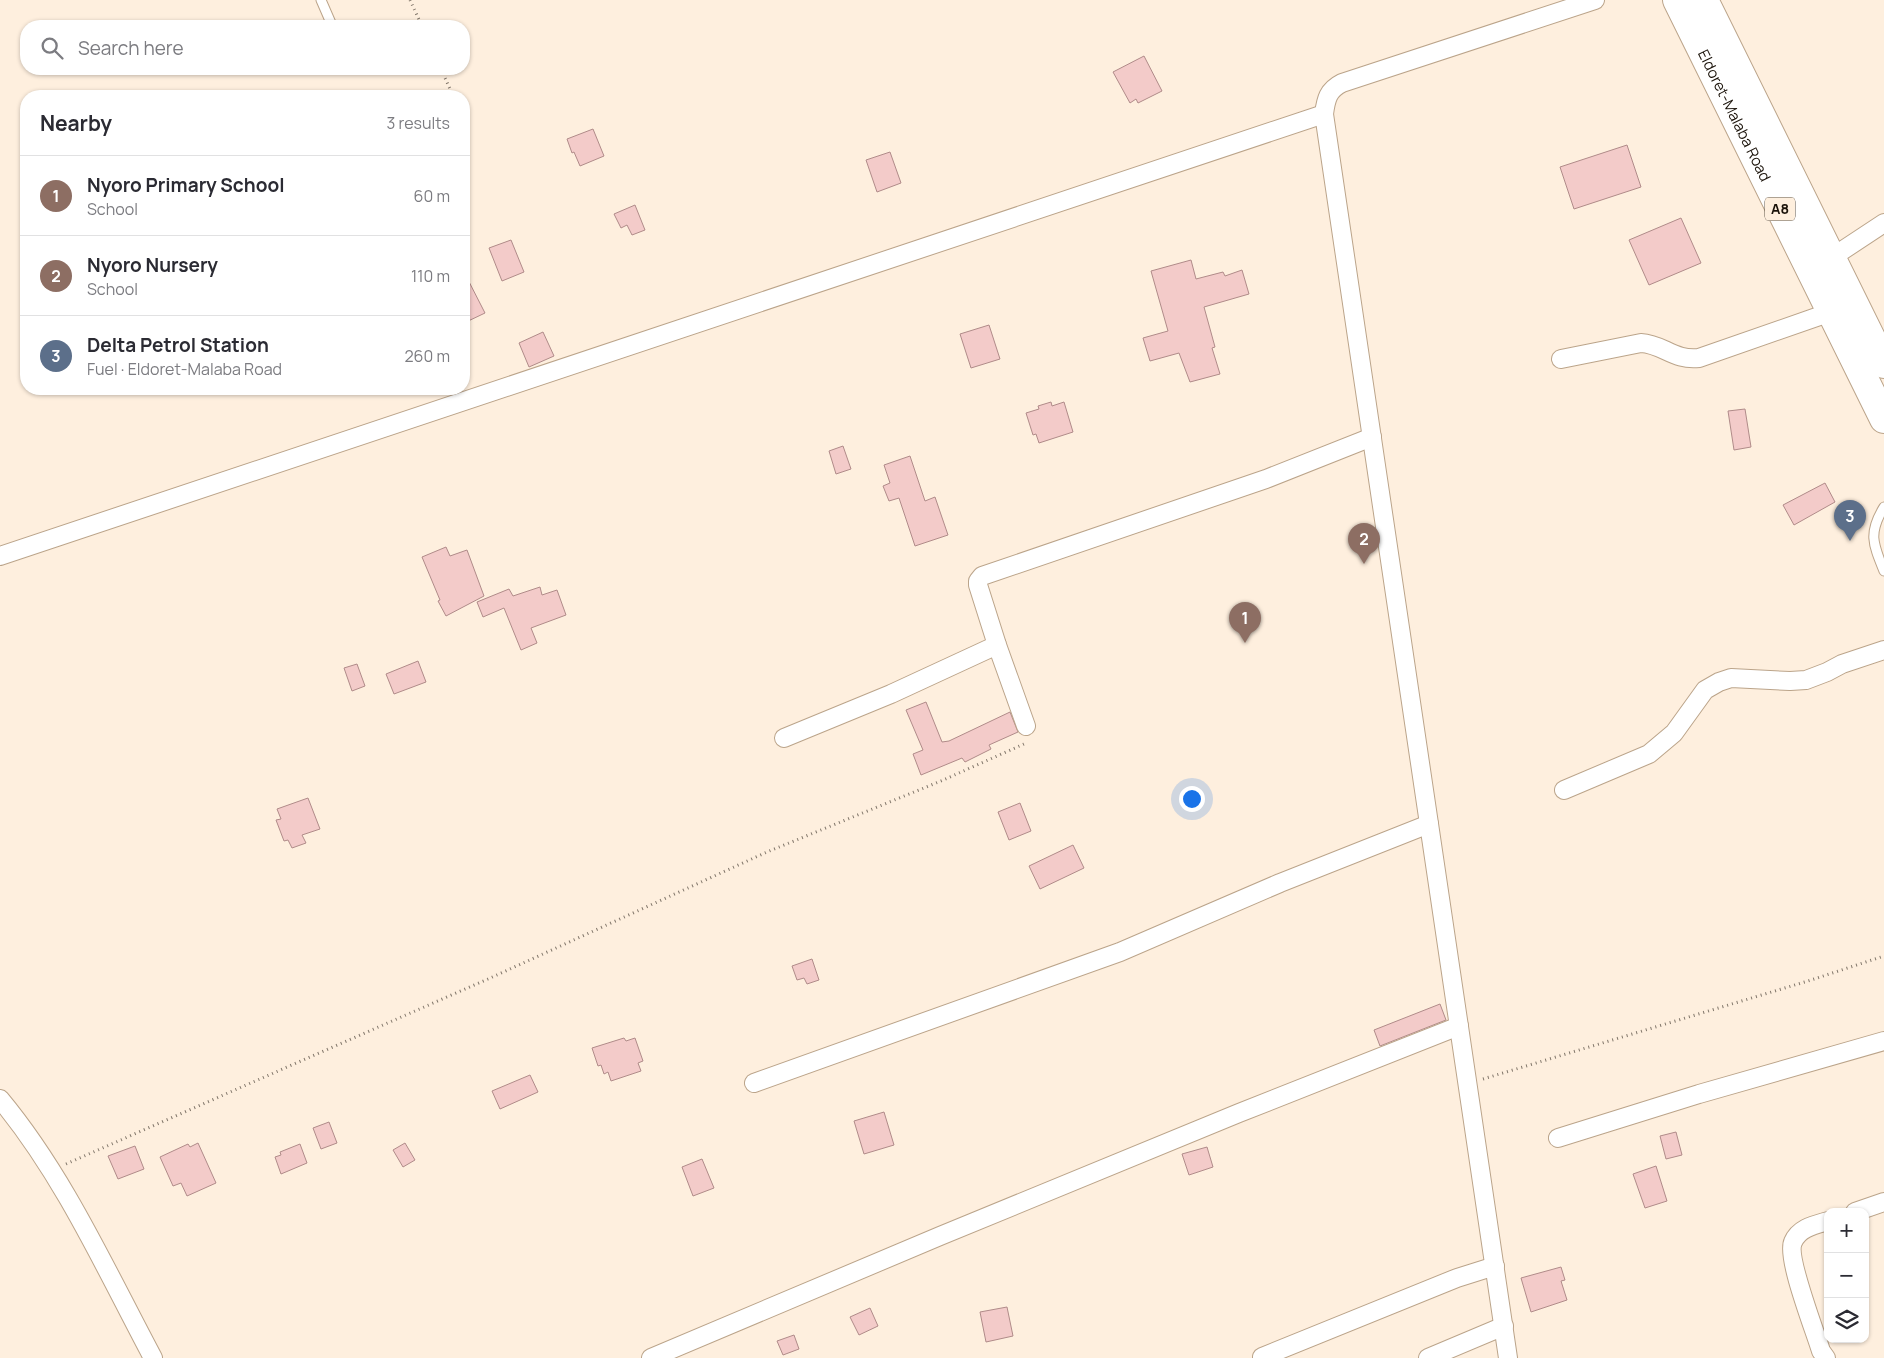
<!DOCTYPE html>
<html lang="en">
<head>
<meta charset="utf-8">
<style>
  body { margin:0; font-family:Manrope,sans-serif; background:#f2f2f3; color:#2b2b33 }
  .controls { position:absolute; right:15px; bottom:15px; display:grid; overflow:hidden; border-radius:10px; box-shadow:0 1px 4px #0004 }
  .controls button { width:45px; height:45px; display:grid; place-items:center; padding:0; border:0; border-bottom:1px solid #e1e1e2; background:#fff; color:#2b2b33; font:25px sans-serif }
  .you { position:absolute; left:1191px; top:798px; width:18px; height:18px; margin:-12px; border:4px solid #fff; border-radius:50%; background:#1a73e8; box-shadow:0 0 0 8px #1a73e833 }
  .badge { display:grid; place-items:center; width:32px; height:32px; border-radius:50%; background:#2563eb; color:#fff; font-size:16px; font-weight:700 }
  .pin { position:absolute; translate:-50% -41px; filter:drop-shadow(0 1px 2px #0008) }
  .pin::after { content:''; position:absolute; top:26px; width:18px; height:15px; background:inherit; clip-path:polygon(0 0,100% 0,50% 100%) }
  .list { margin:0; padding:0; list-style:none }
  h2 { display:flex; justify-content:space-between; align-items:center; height:65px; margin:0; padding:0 20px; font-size:21px }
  h2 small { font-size:16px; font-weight:400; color:#7c7c81 }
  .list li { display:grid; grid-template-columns:32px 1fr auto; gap:15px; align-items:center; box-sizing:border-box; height:80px; padding:0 20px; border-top:1px solid #e1e1e2 }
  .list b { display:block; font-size:19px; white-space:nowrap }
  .list p { margin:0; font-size:16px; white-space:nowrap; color:#7c7c81 }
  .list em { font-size:16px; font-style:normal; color:#7c7c81 }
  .icon { flex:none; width:28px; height:28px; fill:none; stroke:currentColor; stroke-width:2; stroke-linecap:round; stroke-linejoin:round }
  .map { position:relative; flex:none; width:1884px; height:1358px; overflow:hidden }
  .search { position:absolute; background:#fff; box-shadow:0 1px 4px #0004; left:20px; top:20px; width:450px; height:55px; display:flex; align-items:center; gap:12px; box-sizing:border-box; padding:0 18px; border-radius:20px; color:#7c7c81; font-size:19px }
  .panel { position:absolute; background:#fff; box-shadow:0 1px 4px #0004; left:20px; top:90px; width:450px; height:305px; border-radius:20px }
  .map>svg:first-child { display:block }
</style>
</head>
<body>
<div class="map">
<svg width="1884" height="1358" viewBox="0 0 1884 1358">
  <rect width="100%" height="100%" fill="#feefde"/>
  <g fill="#f3cbc9" stroke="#b08b89">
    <polygon points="1144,56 1162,91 1138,103 1136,99 1130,103 1113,72"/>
    <polygon points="593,129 604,156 580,166 574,152 572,153 567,139"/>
    <polygon points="1627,145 1641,187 1574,209 1560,167"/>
    <polygon points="890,152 901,183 877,192 866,160"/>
    <polygon points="635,205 645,230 632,235 627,225 621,228 614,214"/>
    <polygon points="1681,218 1701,263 1649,285 1629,240"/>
    <polygon points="511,240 524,272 502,281 489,248"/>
    <polygon points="1191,260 1196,279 1223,272 1225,276 1242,270 1249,294 1204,307 1215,347 1212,348 1220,374 1190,382 1179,353 1150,361 1143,338 1168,331 1151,271"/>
    <polygon points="464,272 485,313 464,323"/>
    <polygon points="989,325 1000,359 971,368 960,334"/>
    <polygon points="543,332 554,356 529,367 519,343"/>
    <polygon points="1051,402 1052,406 1064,402 1073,432 1039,443 1036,434 1033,435 1026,413 1039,409 1038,406"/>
    <polygon points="1745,409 1751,447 1734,450 1728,411"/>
    <polygon points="843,446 851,469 836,474 829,451"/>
    <polygon points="910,456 925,501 935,497 948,535 915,546 899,498 889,501 883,486 890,483 884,465"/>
    <polygon points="1825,483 1835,502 1794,525 1783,505"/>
    <polygon points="446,547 450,556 467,550 484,596 446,616 438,601 440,600 422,557"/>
    <polygon points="540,587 542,595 557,590 566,615 531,628 537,643 521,650 504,608 483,617 477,602 509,589 513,596"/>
    <polygon points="418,661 426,682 394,694 386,674"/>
    <polygon points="357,664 365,686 352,691 344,668"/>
    <polygon points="926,702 942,742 949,741 1010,712 1018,732 989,745 991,749 965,762 962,758 921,775 913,754 923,750 906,710"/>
    <polygon points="308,798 320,829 302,835 306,843 292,848 288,840 284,841 276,820 281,819 277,809"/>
    <polygon points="1020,803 1031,831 1009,840 998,812"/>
    <polygon points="1073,845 1084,868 1040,889 1029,866"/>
    <polygon points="812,959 819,980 807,984 804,978 797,980 792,966"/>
    <polygon points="1440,1004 1446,1020 1380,1046 1374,1030"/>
    <polygon points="624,1038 626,1041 635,1038 643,1061 638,1063 641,1071 611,1081 608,1072 604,1074 601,1065 598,1066 592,1048"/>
    <polygon points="530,1075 538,1092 500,1109 492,1091"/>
    <polygon points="884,1112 894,1145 864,1154 854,1121"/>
    <polygon points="329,1122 337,1143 321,1149 313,1128"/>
    <polygon points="1676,1132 1682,1155 1666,1159 1660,1136"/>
    <polygon points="198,1143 216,1183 187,1196 181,1183 173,1186 160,1157 188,1144 190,1147"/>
    <polygon points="405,1143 415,1160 403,1167 393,1150"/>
    <polygon points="300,1144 307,1163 281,1174 275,1157 281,1155 280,1152"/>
    <polygon points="135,1146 144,1169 118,1179 108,1156"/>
    <polygon points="1207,1147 1213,1167 1189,1175 1182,1154"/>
    <polygon points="702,1159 714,1188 693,1196 682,1167"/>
    <polygon points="1656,1166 1667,1201 1645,1208 1633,1174"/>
    <polygon points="1561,1267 1565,1280 1561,1281 1567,1300 1531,1312 1521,1278"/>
    <polygon points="1007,1307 1013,1336 986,1342 980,1312"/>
    <polygon points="870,1308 878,1326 859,1335 850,1317"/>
    <polygon points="794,1335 799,1349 783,1355 777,1341"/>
  </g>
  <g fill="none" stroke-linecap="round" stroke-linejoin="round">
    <g stroke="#bba48a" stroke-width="11">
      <g id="service">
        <polyline points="321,0 331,23"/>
        <path d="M1884 507C1868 533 1873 544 1884 571"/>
      </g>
    </g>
    <g stroke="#bba48a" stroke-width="20">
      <g id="minor">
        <polyline points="1831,258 1884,223"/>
        <path d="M1561 359 1641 343C1663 344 1674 361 1699 358L1831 312"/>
        <polyline points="0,556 1324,114"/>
        <polyline points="1026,726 997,645 978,585 978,581 982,576 1266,479 1372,437"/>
        <polyline points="784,738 891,694 997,645"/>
        <polyline points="1564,790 1649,754 1674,733 1705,690 1719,682 1731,678 1790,681 1806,680 1827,672 1842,664 1884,650"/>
        <polyline points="754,1083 1120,952 1280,883 1429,824"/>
        <path d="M0 1099C64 1176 106 1270 153 1358"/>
        <polyline points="1558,1138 1699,1094 1884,1041"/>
        <polyline points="1855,1212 1884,1202"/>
        <polyline points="1262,1357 1457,1278 1495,1266"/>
        <polyline points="651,1358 940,1236 1239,1113 1459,1026"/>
        <polyline points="1428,1358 1504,1326"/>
        <path d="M1508 1358 1324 114C1326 99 1328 90 1342 83L1595 0"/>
        <path d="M1826 1358 1821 1351C1815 1331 1786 1257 1793 1242 1799 1228 1814 1225 1828 1221"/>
      </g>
    </g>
    <g stroke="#bba48a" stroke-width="30">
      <g id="trunk">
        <path id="s1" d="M1677 0 1884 419"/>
        <polyline points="1704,0 1884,364"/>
      </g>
    </g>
    <g stroke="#81766a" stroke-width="3" stroke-dasharray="1 4" stroke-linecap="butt">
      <polyline points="410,0 422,26"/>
      <polyline points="441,69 450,89"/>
      <polyline points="1483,1079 1808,981 1884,956"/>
      <polyline points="66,1164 488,979 767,852 941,781 1024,744"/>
    </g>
    <use href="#service" stroke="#fff" stroke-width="9"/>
    <use href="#minor" stroke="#fff" stroke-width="18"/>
    <use href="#trunk" stroke="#fff" stroke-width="28"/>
  </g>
  <g text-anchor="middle" stroke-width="4" stroke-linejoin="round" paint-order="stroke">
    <rect fill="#feefde" stroke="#5e5449" stroke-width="1" x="1765" y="197.5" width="30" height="23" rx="4"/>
    <g font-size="14" font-weight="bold" fill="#1a1209">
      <text x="1780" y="214">A8</text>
    </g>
    <g font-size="15" fill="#1a1209" stroke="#feefde">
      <text dy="5" stroke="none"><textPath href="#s1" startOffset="129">Eldoret-Malaba Road</textPath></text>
    </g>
  </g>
</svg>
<div class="controls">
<button>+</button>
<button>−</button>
<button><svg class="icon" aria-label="layers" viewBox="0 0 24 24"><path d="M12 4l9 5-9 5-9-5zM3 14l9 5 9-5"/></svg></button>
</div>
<div class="you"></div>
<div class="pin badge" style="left:1245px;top:643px;background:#8d6e63">1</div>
<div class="pin badge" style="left:1364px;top:564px;background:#8d6e63">2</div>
<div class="pin badge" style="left:1850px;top:541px;background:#5c6f8a">3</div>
<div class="search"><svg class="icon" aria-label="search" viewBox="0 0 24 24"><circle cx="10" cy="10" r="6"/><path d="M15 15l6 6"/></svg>Search here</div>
<section class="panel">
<h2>Nearby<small>3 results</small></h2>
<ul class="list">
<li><span class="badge" style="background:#8d6e63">1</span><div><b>Nyoro Primary School</b><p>School</p></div><em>60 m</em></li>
<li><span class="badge" style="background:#8d6e63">2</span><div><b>Nyoro Nursery</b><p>School</p></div><em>110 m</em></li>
<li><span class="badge" style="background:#5c6f8a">3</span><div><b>Delta Petrol Station</b><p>Fuel · Eldoret-Malaba Road</p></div><em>260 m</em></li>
</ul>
</section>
</div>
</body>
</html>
